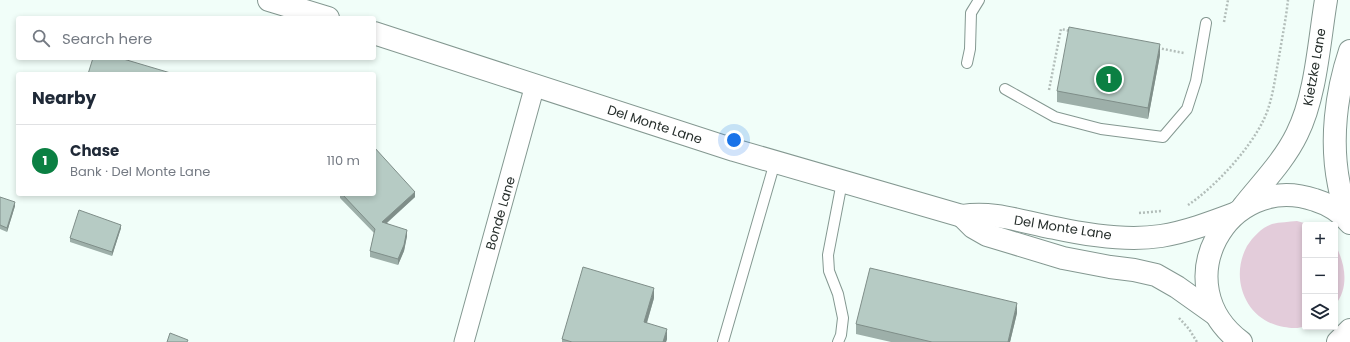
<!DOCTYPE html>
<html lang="en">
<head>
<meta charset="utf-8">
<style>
  body { margin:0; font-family:Poppins,sans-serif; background:#f6f6f7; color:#1f2937 }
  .controls { position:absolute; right:12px; bottom:12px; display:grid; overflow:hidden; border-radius:4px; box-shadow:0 2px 6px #0003 }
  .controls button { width:36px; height:36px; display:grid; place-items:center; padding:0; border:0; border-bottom:1px solid #e0e1e3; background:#fff; color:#1f2937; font:20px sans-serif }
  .you { position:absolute; left:734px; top:140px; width:14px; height:14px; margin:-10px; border:3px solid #fff; border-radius:50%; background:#1a73e8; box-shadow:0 0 0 6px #1a73e833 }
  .badge { display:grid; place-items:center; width:26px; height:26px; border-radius:50%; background:#0b8043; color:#fff; font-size:13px; font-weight:700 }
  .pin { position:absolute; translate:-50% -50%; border:2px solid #fff; box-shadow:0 1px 4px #0006 }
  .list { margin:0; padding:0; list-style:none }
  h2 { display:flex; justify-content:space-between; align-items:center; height:52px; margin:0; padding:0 16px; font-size:17px }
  h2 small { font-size:13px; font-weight:400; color:#747a83 }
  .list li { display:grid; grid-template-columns:26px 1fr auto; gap:12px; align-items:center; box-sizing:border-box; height:72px; padding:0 16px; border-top:1px solid #e0e1e3 }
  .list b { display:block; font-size:15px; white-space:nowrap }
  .list p { margin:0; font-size:13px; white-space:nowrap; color:#747a83 }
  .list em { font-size:13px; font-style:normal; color:#747a83 }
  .icon { flex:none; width:22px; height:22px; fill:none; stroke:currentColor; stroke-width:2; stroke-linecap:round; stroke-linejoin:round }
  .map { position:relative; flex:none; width:1350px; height:342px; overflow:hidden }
  .search { position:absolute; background:#fff; box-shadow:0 2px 6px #0003; left:16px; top:16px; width:360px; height:44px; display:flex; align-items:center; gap:10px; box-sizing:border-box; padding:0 14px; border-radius:4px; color:#747a83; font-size:15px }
  .panel { position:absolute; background:#fff; box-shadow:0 2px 6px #0003; left:16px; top:72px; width:360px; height:124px; border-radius:4px }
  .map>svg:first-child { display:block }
</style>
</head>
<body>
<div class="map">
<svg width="1350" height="342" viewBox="0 0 1350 342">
  <rect width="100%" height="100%" fill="#f1fef9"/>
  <g fill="#e3ccda">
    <path d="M1297 221 1311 225H1305V326C1299 329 1290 328 1284 327 1246 321 1229 279 1247 246 1253 237 1261 228 1272 224 1280 222 1289 222 1297 221Z"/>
    <path d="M1335 244C1345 263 1350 287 1335 305Z"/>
  </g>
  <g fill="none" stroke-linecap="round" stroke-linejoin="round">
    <g stroke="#849891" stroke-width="12">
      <g id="service">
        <polyline points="967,63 970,49 971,13 979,0"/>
        <polyline points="1005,89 1055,117 1101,129 1163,137 1187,109 1196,81 1206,23"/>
        <polyline points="723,342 775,162"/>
        <polyline points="838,342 841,335 843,318 838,294 829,271 828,255 842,182"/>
      </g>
    </g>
    <g stroke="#849891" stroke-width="21">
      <polyline id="minor" points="464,342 535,85"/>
    </g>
    <g stroke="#849891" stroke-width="24">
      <g id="tertiary">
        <polyline points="269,0 328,18"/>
        <path d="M374 33 734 150 962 216C995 211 1022 222 1055 228 1087 235 1128 241 1161 236 1186 232 1210 223 1234 214"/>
        <polyline points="962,216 973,227 987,235 1063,258 1110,267 1134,270 1156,275 1177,287 1215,314"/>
      </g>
    </g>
    <g stroke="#849891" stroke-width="24">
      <g id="secondary">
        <path d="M1243 207C1261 184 1284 161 1297 134 1316 96 1319 42 1326 0"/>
        <path d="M1349 221C1345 209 1341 197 1339 185 1330 141 1336 93 1350 51"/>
        <path d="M1241 342C1165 286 1226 170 1315 200 1328 204 1341 212 1350 223"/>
        <polyline points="1338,342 1350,330"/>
      </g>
    </g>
    <g stroke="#b3beba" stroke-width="2.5" stroke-dasharray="2 2" stroke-linecap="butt">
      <polyline points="1224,22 1228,0"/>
      <polyline points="1158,48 1184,53"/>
      <polyline points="1049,90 1061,29 1070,31"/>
      <path d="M1188 205C1215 187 1250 149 1264 119 1273 100 1275 77 1279 57 1282 38 1286 19 1288 0"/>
      <polyline points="1139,213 1162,211"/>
      <polyline points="1179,318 1189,329 1197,342"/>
    </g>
    <use href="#service" stroke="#fff" stroke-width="10"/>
    <use href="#minor" stroke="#fff" stroke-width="19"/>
    <use href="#tertiary" stroke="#fff" stroke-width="22"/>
    <use href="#secondary" stroke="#fff" stroke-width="22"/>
  </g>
  <g fill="#9dafa9">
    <polygon points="1160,55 1148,119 1057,102 1057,91"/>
    <polygon points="340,194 374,194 415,197 387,223 407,236 404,251 398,265 370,257 370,251 374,233 340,198"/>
    <polygon points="0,197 15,206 7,232 0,229"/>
    <polygon points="121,228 112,256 70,242 70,238"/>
    <polygon points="654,298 647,323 667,339 666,342 562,342 562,339"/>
    <polygon points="1017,313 1010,342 891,342 856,334 856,324"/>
  </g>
  <g fill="#7f8e89">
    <polygon points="1160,44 1160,55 1148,119 1148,108"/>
    <polygon points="415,192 415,197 382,227 382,222"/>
    <polygon points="15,202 15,206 7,232 7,228"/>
    <polygon points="121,225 121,228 112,256 112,252"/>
    <polygon points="407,230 407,236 404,251 398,265 398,259"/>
    <polygon points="654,288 654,298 644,332 644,322"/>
    <polygon points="1017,303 1017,313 1010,342 1008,342"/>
    <polygon points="667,329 667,339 666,342 663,342"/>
  </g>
  <g fill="#b6cbc4" stroke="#7f8e89">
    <polygon points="1069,27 1160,44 1148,108 1057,91"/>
    <polygon points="93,58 107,58 109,59 109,58 120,58 174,74 88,74"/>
    <polygon points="374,147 415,192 382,222 407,230 404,245 398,259 370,251 375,229 342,194 374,194"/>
    <polygon points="0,197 15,202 7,228 0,225"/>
    <polygon points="79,210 121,225 112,252 70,238"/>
    <polygon points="583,267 654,288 644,322 667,329 663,342 572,342 562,339"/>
    <polygon points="870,268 1017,303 1008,342 932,342 856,324"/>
    <polygon points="170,333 188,340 187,342 167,342"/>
  </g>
  <g text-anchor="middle" stroke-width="3" stroke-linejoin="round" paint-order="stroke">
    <g font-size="13" fill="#262e2b" stroke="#fff">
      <text transform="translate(1314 67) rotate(-80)" y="5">Kietzke Lane</text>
      <text transform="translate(655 124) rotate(18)" y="5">Del Monte Lane</text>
      <text transform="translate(500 213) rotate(-74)" y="5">Bonde Lane</text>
      <text transform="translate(1063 227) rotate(9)" y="5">Del Monte Lane</text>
    </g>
  </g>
</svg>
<div class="controls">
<button>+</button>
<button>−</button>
<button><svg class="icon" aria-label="layers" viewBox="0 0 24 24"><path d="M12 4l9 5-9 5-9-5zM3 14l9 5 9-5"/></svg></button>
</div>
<div class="you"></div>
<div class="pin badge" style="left:1109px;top:79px">1</div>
<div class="search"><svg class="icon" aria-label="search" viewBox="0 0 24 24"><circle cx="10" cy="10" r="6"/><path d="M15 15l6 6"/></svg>Search here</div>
<section class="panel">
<h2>Nearby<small></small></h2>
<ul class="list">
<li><span class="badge">1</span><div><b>Chase</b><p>Bank · Del Monte Lane</p></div><em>110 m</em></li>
</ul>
</section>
</div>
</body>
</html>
